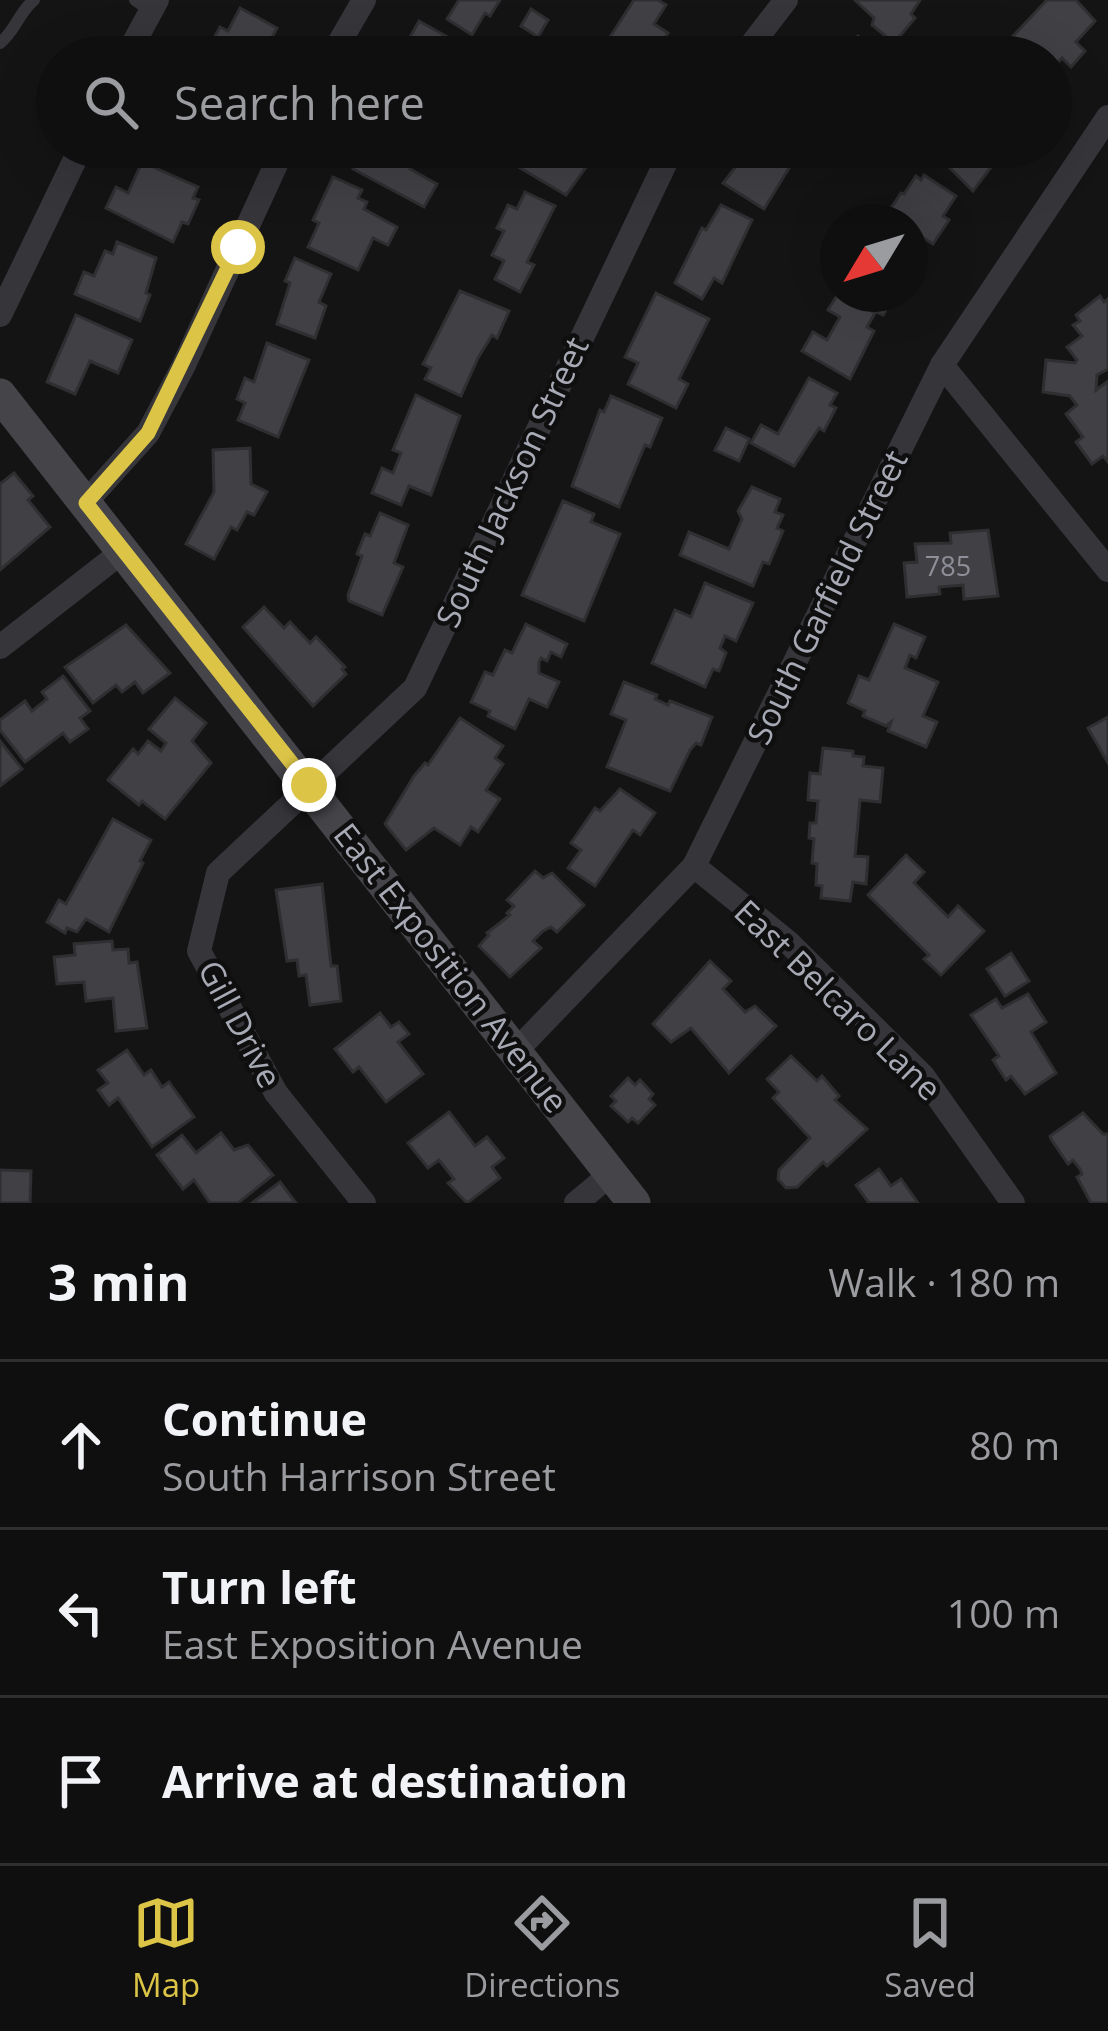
<!DOCTYPE html>
<html lang="en">
<head>
<meta charset="utf-8">
<style>
  body { margin:0; font-family:"Open Sans",sans-serif; background:#181819; color:#f1f3f6 }
  .compass { position:absolute; left:820px; top:204px; width:108px; height:108px; border-radius:50%; background:#0f0f10; box-shadow:0 12px 48px #0002; rotate:232deg }
  .stop { position:absolute; width:36px; height:36px; margin:-27px; border:9px solid #dbc446; border-radius:50%; background:#fff }
  .stop.end { background:#dbc446; border-color:#fff; box-shadow:0 3px 12px #0008 }
  .list { margin:0; padding:0; list-style:none }
  h2 { display:flex; justify-content:space-between; align-items:center; height:156px; margin:0; padding:0 48px; font-size:51px }
  h2 small { font-size:39px; font-weight:400; color:#9b9c9f }
  .list li { display:grid; grid-template-columns:78px 1fr auto; gap:36px; align-items:center; box-sizing:border-box; height:168px; padding:0 48px; border-top:3px solid #2f2f30 }
  .list b { display:block; font-size:45px; white-space:nowrap }
  .list p { margin:0; font-size:39px; white-space:nowrap; color:#9b9c9f }
  .list em { font-size:39px; font-style:normal; color:#9b9c9f }
  .icon { flex:none; width:66px; height:66px; fill:none; stroke:currentColor; stroke-width:2; stroke-linecap:round; stroke-linejoin:round }
  .map { position:relative; flex:none; width:1108px; height:1203px; overflow:hidden }
  .search { position:absolute; background:#0f0f10; box-shadow:0 12px 48px #0002; left:36px; right:36px; top:36px; height:132px; display:flex; align-items:center; gap:30px; box-sizing:border-box; padding:0 42px; border-radius:66px; color:#9b9c9f; font-size:45px }
  .sheet { height:660px; background:#0f0f10 }
  nav { display:flex; justify-content:space-around; align-items:center; box-sizing:border-box; height:168px; border-top:3px solid #2f2f30; background:#0f0f10; font-size:33px; color:#9b9c9f }
  nav a { display:grid; justify-items:center; gap:6px }
  nav .on { color:#dbc446 }
  .map>svg:first-child { display:block }
</style>
</head>
<body>
<div class="map">
<svg width="1108" height="1203" viewBox="0 0 1108 1203">
  <rect width="100%" height="100%" fill="#141415"/>
  <g fill="#414145" stroke="#2f2e31" stroke-width="3">
    <polygon points="459,0 500,0 490,16 485,13 472,35 447,19"/>
    <polygon points="634,0 658,0 666,5 654,24 668,33 652,57 607,57 615,45 608,40"/>
    <polygon points="855,0 920,0 911,14 915,18 894,43 872,25 874,18"/>
    <polygon points="1047,0 1076,0 1095,21 1076,42 1085,51 1071,67 1062,58 1053,68 1051,57 1041,57 1038,49 1032,57 996,54"/>
    <polygon points="240,8 277,28 262,57 198,57 205,43 210,45 220,27 228,31"/>
    <polygon points="531,9 548,20 538,37 521,26"/>
    <polygon points="419,21 467,48 479,57 399,57"/>
    <polygon points="858,36 887,57 810,57 823,38 845,53"/>
    <polygon points="365,147 422,147 410,169 437,184 424,207 353,169"/>
    <polygon points="532,147 594,147 590,154 594,156 566,195 520,168"/>
    <polygon points="751,147 802,147 764,209 723,183"/>
    <polygon points="948,147 1011,147 1004,156 1001,154 973,191 946,164 951,157 944,152"/>
    <polygon points="142,162 198,187 193,198 199,200 188,224 182,222 173,242 106,208 116,187 128,193"/>
    <polygon points="924,175 956,196 943,216 949,220 933,244 922,237 910,255 910,222 878,222 885,210 896,217 889,211 901,193 904,194 916,176 921,180"/>
    <polygon points="333,177 362,190 358,198 367,202 364,209 397,227 388,245 373,238 358,270 308,247 319,223 313,220"/>
    <polygon points="525,192 555,206 527,262 534,265 520,292 495,279 504,261 492,255 504,231 497,228 508,205 517,209"/>
    <polygon points="721,205 752,220 722,283 714,278 702,299 675,283 702,228 706,230"/>
    <polygon points="117,242 156,258 146,293 150,295 140,321 75,294 84,272 94,276 105,251 113,254"/>
    <polygon points="295,258 331,274 319,302 326,306 315,338 277,324 290,283 285,281"/>
    <polygon points="460,291 509,311 497,338 492,335 478,358 461,396 425,379 431,368 423,364"/>
    <polygon points="656,293 709,319 679,379 688,384 676,408 628,384 638,363 625,357"/>
    <polygon points="838,294 895,294 883,315 854,301 875,313 867,327 874,331 850,379 802,351 813,332 827,340 840,317 828,310"/>
    <polygon points="1100,296 1104,302 1108,299 1108,369 1097,375 1096,390 1108,381 1108,462 1103,456 1092,464 1076,442 1083,437 1066,414 1077,405 1070,396 1043,392 1046,360 1075,363 1077,360 1067,347 1082,336 1073,325 1080,321 1076,315"/>
    <polygon points="76,315 132,340 118,373 90,361 75,394 47,382"/>
    <polygon points="267,343 309,360 278,437 238,420 245,403 237,399 245,378 254,382"/>
    <polygon points="809,378 837,393 830,405 836,408 824,431 819,428 794,466 751,443 761,425 778,434"/>
    <polygon points="416,395 460,416 431,495 409,486 401,505 372,493 382,468 393,473 401,453 393,450"/>
    <polygon points="611,396 662,418 650,447 645,445 619,507 572,486 600,410 604,412"/>
    <polygon points="726,428 749,439 739,461 715,450"/>
    <polygon points="250,448 251,484 267,492 254,515 247,512 237,530 231,527 214,559 186,544 214,492 213,450"/>
    <polygon points="14,473 33,496 28,500 50,527 0,570 0,484"/>
    <polygon points="752,487 780,499 775,512 783,515 777,528 783,531 769,564 763,562 753,586 680,555 689,532 729,549 742,519 738,511"/>
    <polygon points="563,501 594,514 591,522 620,534 584,621 522,595"/>
    <polygon points="380,513 408,525 394,563 403,567 382,615 349,601 348,595 362,556 357,554 365,534 370,536"/>
    <polygon points="988,530 998,596 964,599 963,585 939,587 940,594 907,597 904,563 917,562 915,544 951,543 950,533"/>
    <polygon points="705,583 753,603 736,641 725,636 720,648 726,653 719,671 713,669 705,687 652,663 675,610 691,617"/>
    <polygon points="264,607 284,628 290,622 310,643 316,637 345,667 342,669 346,674 313,706 243,627"/>
    <polygon points="526,624 567,644 561,657 551,652 547,661 541,658 539,662 539,673 559,682 547,707 529,699 515,729 488,716 490,711 471,702 485,672 493,675 505,650 512,653"/>
    <polygon points="894,624 925,637 916,658 910,655 905,668 938,682 923,716 937,722 926,747 888,731 891,722 886,726 863,716 865,711 848,703 859,676 869,680"/>
    <polygon points="126,625 170,673 143,693 135,682 122,692 116,685 93,703 65,667"/>
    <polygon points="63,676 90,711 80,718 88,729 70,742 63,733 25,762 0,730 0,720 25,701 32,711 47,699 42,692"/>
    <polygon points="624,682 657,695 655,699 668,705 670,701 712,717 701,745 696,743 690,750 670,791 607,767 626,720 611,714"/>
    <polygon points="175,698 206,723 192,741 211,763 165,819 142,801 139,805 108,780 133,749 138,754 148,741 161,751 166,743 149,729"/>
    <polygon points="1108,717 1108,763 1088,728"/>
    <polygon points="460,718 503,746 495,758 503,764 486,790 500,799 478,832 471,827 460,845 434,828 406,850 385,824 414,776 425,763 428,765"/>
    <polygon points="0,741 22,769 0,786"/>
    <polygon points="823,748 853,751 853,756 864,757 863,766 883,768 880,802 860,800 855,856 868,857 866,884 853,882 850,901 821,898 822,886 816,885 817,864 812,863 814,839 809,838 810,823 816,823 818,801 808,800 810,773 820,774"/>
    <polygon points="620,789 655,813 640,835 633,830 595,886 568,868 581,850 571,843 595,808 600,811"/>
    <polygon points="113,819 151,840 140,861 143,863 109,932 86,919 77,932 67,928 65,933 47,922 59,900 66,904"/>
    <polygon points="906,855 924,872 914,883 948,917 958,906 984,931 941,975 924,959 929,955 868,895"/>
    <polygon points="535,871 543,878 552,873 584,905 557,932 551,927 543,931 533,941 541,948 510,977 479,946 489,935 487,933 510,915 507,913 514,906 507,900"/>
    <polygon points="322,884 331,966 337,966 341,1001 310,1005 306,975 299,976 297,960 287,961 276,890"/>
    <polygon points="112,941 113,950 128,949 129,963 137,962 147,1028 116,1031 113,998 86,1001 84,982 57,984 54,957 75,955 74,944"/>
    <polygon points="1011,953 1029,981 1005,996 987,969"/>
    <polygon points="710,961 731,981 723,989 745,1012 755,1006 776,1026 729,1073 691,1028 671,1042 653,1024"/>
    <polygon points="1028,994 1046,1022 1031,1032 1056,1073 1025,1094 1011,1076 1006,1080 993,1060 999,1056 971,1015 996,999 1002,1008"/>
    <polygon points="380,1013 391,1027 399,1022 409,1034 398,1042 423,1074 386,1102 359,1067 353,1072 335,1049"/>
    <polygon points="127,1050 144,1075 151,1070 162,1087 169,1082 194,1117 152,1147 118,1098 109,1105 98,1090 108,1083 98,1070"/>
    <polygon points="791,1056 817,1081 822,1076 839,1096 835,1100 867,1129 827,1166 823,1162 797,1187 786,1188 778,1179 779,1170 810,1138 773,1098 779,1092 767,1079"/>
    <polygon points="628,1078 635,1085 640,1080 653,1094 649,1099 655,1105 638,1123 632,1118 628,1122 611,1106 616,1101 611,1096"/>
    <polygon points="449,1112 475,1146 487,1137 504,1158 492,1167 500,1178 467,1203 448,1183 454,1179 439,1160 428,1168 408,1143"/>
    <polygon points="1083,1113 1103,1134 1108,1134 1108,1203 1091,1203 1077,1177 1082,1174 1080,1169 1073,1160 1068,1164 1051,1139 1050,1136"/>
    <polygon points="221,1133 234,1150 248,1145 273,1175 238,1203 210,1203 194,1180 183,1189 157,1155 182,1135 196,1153"/>
    <polygon points="879,1169 891,1186 901,1179 918,1203 869,1203 856,1185"/>
    <polygon points="0,1170 31,1171 30,1203 0,1203"/>
    <polygon points="280,1182 296,1203 252,1203"/>
  </g>
  <g fill="none" stroke-linecap="round" stroke-linejoin="round">
    <g stroke="#35353a" stroke-width="12">
      <polyline points="135,0 151,11"/>
      <path d="M0 43C16 30 19 12 34 0"/>
    </g>
    <g stroke="#35353a" stroke-width="24">
      <polyline points="126,57 157,0"/>
      <polyline points="331,57 364,0"/>
      <polyline points="742,57 786,0"/>
      <polyline points="0,315 81,147"/>
      <polyline points="942,365 1108,570"/>
      <polyline points="85,503 148,433 183,367 284,147"/>
      <polyline points="0,647 123,551"/>
      <polyline points="694,866 788,942 923,1076 1013,1203"/>
      <polyline points="516,1051 694,866 942,365 1108,117"/>
      <polyline points="364,1203 276,1093 199,951 218,873 415,688 673,147"/>
      <polyline points="576,1203 611,1174"/>
    </g>
    <polyline stroke="#444449" stroke-width="33" points="0,395 634,1203"/>
  </g>
  <g fill="none" stroke-linecap="round" stroke-linejoin="round">
    <polyline stroke="#dbc446" stroke-width="15" points="238,247 148,433 86,503 309,785"/>
  </g>
  <g text-anchor="middle" stroke-width="9" stroke-linejoin="round" paint-order="stroke">
    <g font-size="27" fill="#8e8f98">
      <text x="948" y="576">785</text>
    </g>
    <g font-size="33" fill="#a7a9b4" stroke="#0f0f10">
      <text transform="translate(512 482) rotate(-65)" y="12">South Jackson Street</text>
      <text transform="translate(827 597) rotate(-64)" y="12">South Garfield Street</text>
      <text transform="translate(451 968) rotate(52)" y="12">East Exposition Avenue</text>
      <text transform="translate(838 1000) rotate(44)" y="12">East Belcaro Lane</text>
      <text transform="translate(240 1024) rotate(62)" y="12">Gill Drive</text>
    </g>
  </g>
</svg>
<svg class="compass" viewBox="-18 -18 36 36"><path d="M0-13l5 13h-10z" fill="#e53935"/><path d="M0 13l5-13h-10z" fill="#9b9c9f"/></svg>
<div class="stop" style="left:238px;top:247px"></div>
<div class="stop end" style="left:309px;top:785px"></div>
<div class="search"><svg class="icon" aria-label="search" viewBox="0 0 24 24"><circle cx="10" cy="10" r="6"/><path d="M15 15l6 6"/></svg>Search here</div>
</div>
<section class="sheet">
<h2>3 min<small>Walk · 180 m</small></h2>
<ul class="list">
<li><svg class="icon" aria-label="ahead" viewBox="0 0 24 24"><path d="M12 20V5M6 11l6-6 6 6"/></svg><div><b>Continue</b><p>South Harrison Street</p></div><em>80 m</em></li>
<li><svg class="icon" aria-label="left" viewBox="0 0 24 24"><path d="M17 20v-9H6M10 6l-5 5 5 5"/></svg><div><b>Turn left</b><p>East Exposition Avenue</p></div><em>100 m</em></li>
<li><svg class="icon" aria-label="arrive" viewBox="0 0 24 24"><path d="M6 21V4h12l-3 4 3 4H6"/></svg><div><b>Arrive at destination</b></div></li>
</ul>
</section>
<nav>
<a class="on"><svg class="icon" aria-label="map" viewBox="0 0 24 24"><path d="M3 6l6-2 6 2 6-2v14l-6 2-6-2-6 2zM9 4v14M15 6v14"/></svg>Map</a>
<a><svg class="icon" aria-label="directions" viewBox="0 0 24 24"><path d="M12 3l9 9-9 9-9-9zM9 14v-3h6M13 9l2 2-2 2"/></svg>Directions</a>
<a><svg class="icon" aria-label="saved" viewBox="0 0 24 24"><path d="M7 4h10v16l-5-4-5 4z"/></svg>Saved</a>
</nav>
</body>
</html>
